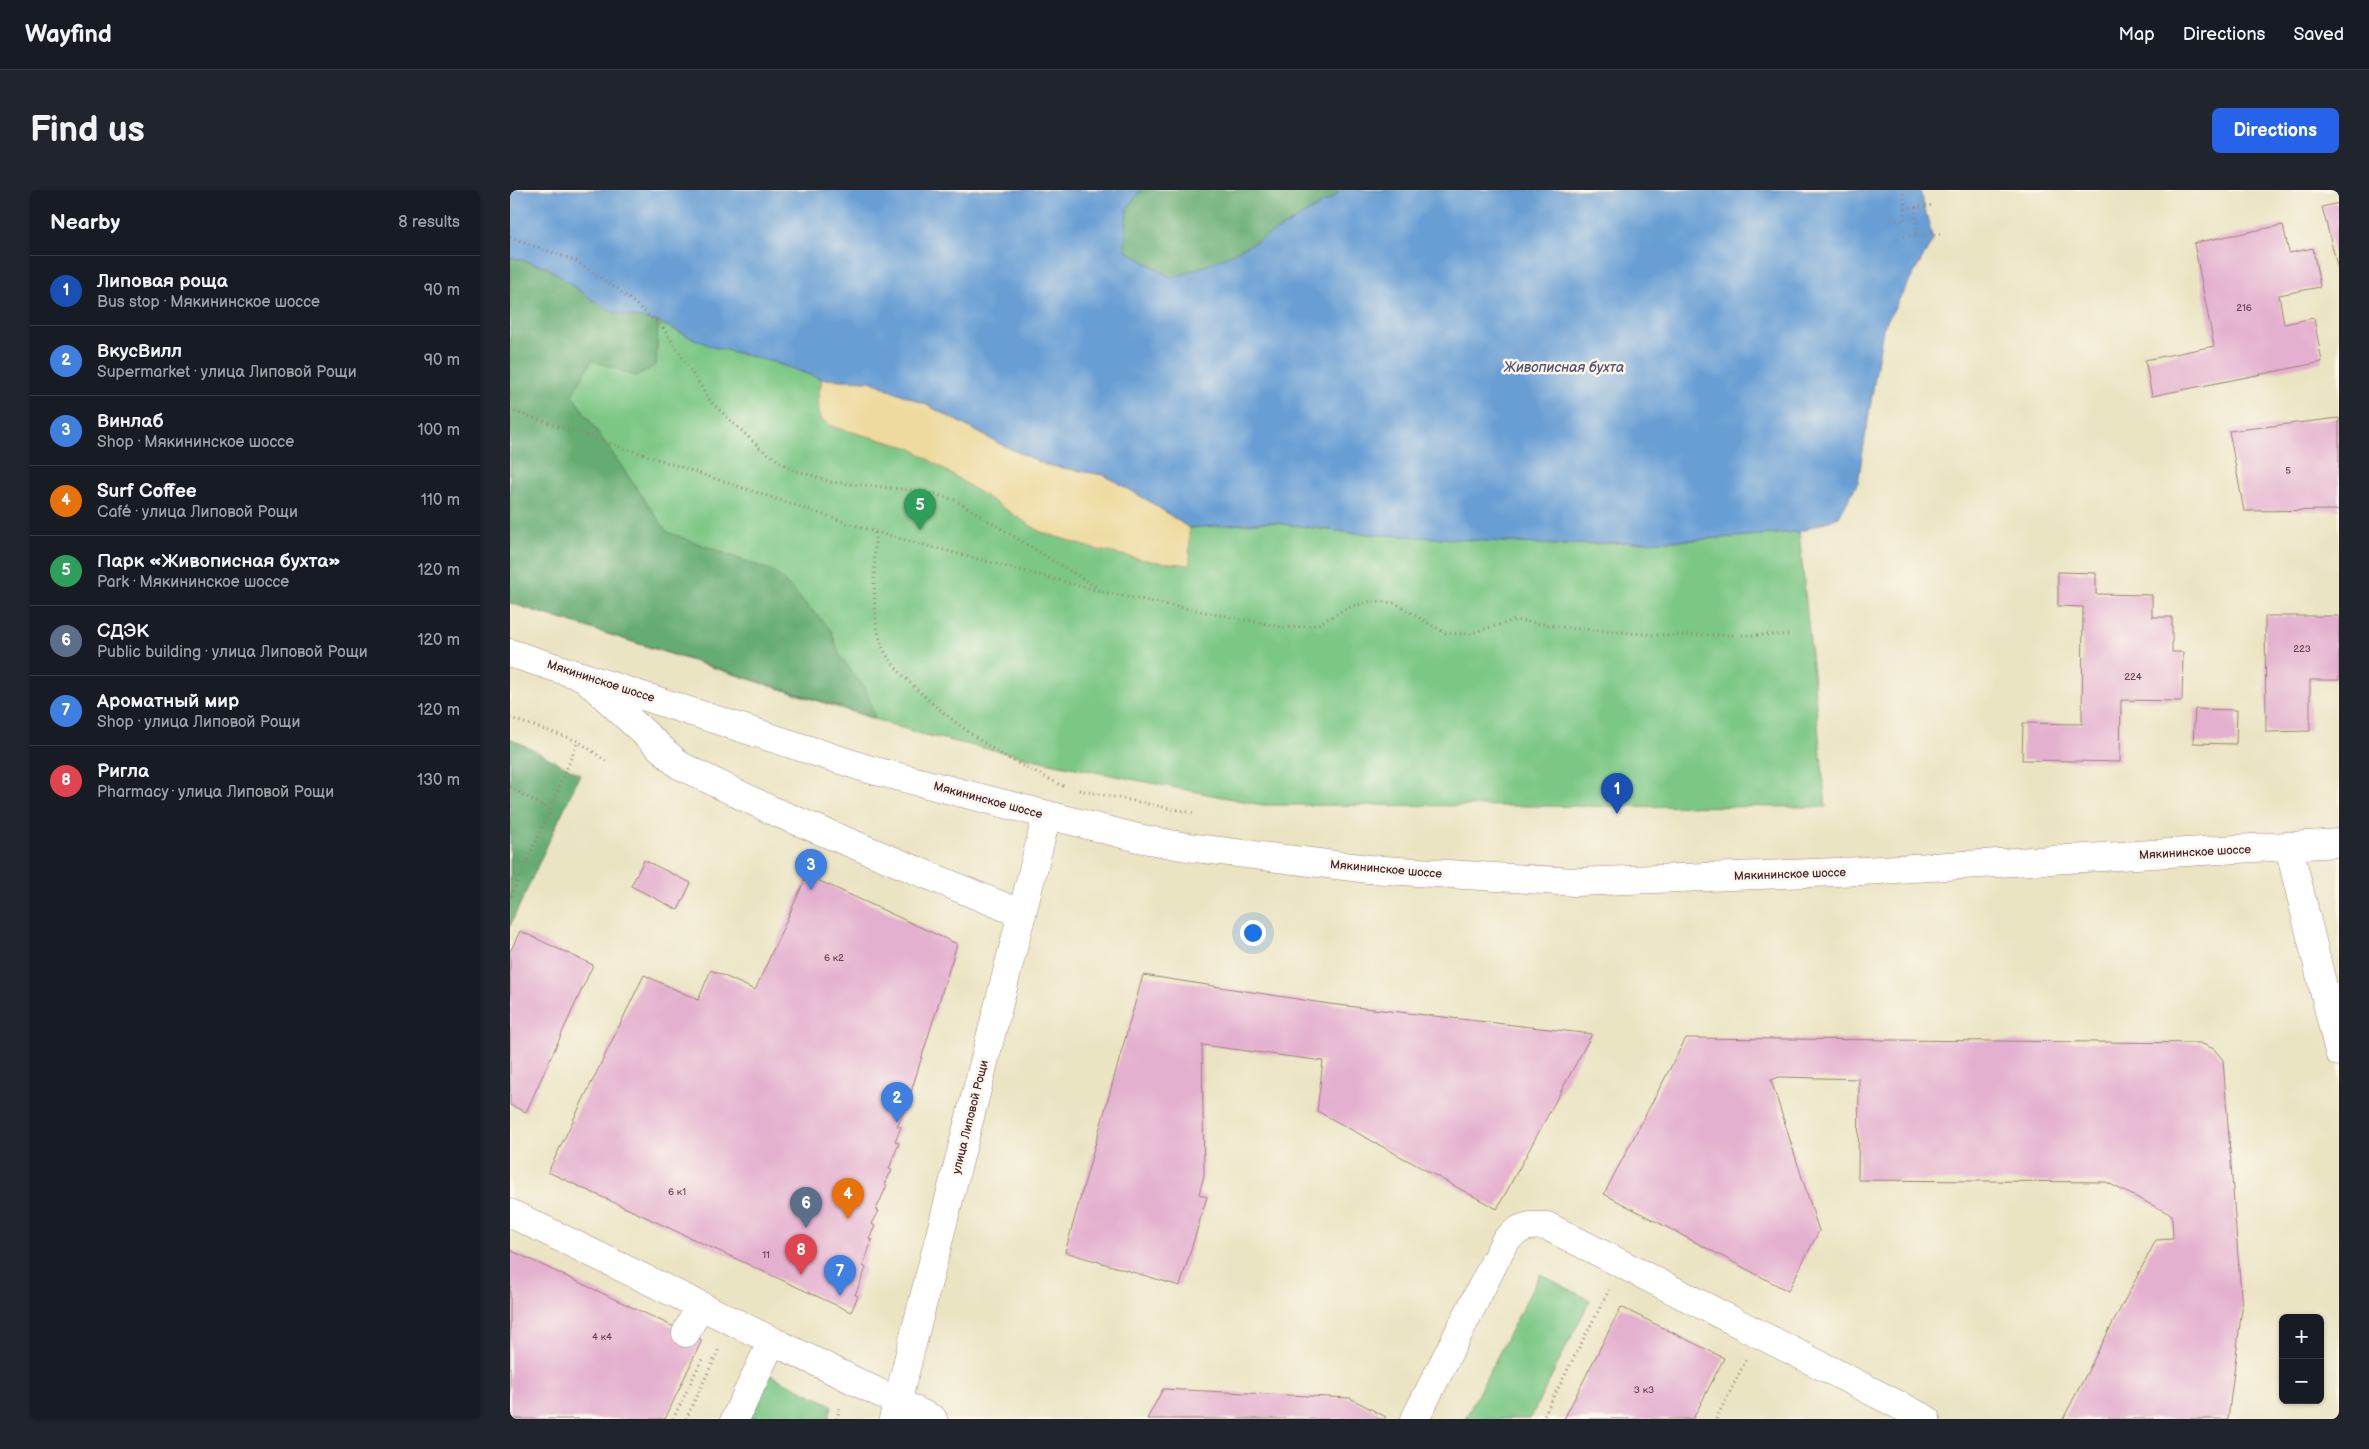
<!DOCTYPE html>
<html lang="en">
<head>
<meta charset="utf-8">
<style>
  body { margin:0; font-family:"Balsamiq Sans",sans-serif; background:#20242c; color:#f1f3f6 }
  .controls { position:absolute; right:15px; bottom:15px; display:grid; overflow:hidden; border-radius:8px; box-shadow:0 1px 4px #0004 }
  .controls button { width:45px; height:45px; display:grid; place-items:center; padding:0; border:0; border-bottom:1px solid #363941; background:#171b24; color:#f1f3f6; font:25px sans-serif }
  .you { position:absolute; left:742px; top:742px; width:18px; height:18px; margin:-12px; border:4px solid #fff; border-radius:50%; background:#1a73e8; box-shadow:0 0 0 8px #1a73e833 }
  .badge { display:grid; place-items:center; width:32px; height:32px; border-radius:50%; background:#2563eb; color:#fff; font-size:16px; font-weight:700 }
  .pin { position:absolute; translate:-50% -41px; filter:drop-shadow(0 1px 2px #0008) }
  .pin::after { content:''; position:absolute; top:26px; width:18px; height:15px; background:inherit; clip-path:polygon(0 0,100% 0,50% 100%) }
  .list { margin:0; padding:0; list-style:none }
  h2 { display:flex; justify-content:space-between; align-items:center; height:65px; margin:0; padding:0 20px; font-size:21px }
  h2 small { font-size:16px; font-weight:400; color:#9ea1a6 }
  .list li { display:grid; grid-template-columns:32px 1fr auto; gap:15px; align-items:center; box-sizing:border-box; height:70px; padding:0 20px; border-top:1px solid #363941 }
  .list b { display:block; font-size:19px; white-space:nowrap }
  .list p { margin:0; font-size:16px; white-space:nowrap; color:#9ea1a6 }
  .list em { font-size:16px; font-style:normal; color:#9ea1a6 }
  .map { position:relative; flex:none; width:1829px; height:1229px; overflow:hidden; border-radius:8px }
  header { display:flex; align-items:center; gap:30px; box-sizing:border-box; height:70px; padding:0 25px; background:#171b24; border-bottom:1px solid #363941 }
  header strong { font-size:24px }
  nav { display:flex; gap:28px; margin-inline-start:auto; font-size:18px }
  .intro { display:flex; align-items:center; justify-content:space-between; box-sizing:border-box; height:120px; padding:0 30px }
  h1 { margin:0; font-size:35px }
  .button { padding:12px 22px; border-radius:8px; background:#2563eb; color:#fff; font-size:18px; font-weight:700 }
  main { display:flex; gap:30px; padding:0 30px }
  aside { flex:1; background:#171b24; border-radius:8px; box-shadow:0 1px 4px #0004 }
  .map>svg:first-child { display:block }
</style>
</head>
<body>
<header>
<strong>Wayfind</strong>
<nav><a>Map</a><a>Directions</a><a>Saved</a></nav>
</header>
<div class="intro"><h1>Find us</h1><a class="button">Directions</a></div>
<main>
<aside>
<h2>Nearby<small>8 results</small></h2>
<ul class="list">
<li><span class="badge" style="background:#1a4fb4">1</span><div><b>Липовая роща</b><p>Bus stop · Мякининское шоссе</p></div><em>90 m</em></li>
<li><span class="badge" style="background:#3f7fe0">2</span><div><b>ВкусВилл</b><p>Supermarket · улица Липовой Рощи</p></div><em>90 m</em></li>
<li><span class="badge" style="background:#3f7fe0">3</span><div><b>Винлаб</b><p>Shop · Мякининское шоссе</p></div><em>100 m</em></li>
<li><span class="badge" style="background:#e8710a">4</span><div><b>Surf Coffee</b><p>Café · улица Липовой Рощи</p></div><em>110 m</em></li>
<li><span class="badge" style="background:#2e9e5b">5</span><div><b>Парк «Живописная бухта»</b><p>Park · Мякининское шоссе</p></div><em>120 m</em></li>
<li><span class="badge" style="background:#5c6f8a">6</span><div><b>СДЭК</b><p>Public building · улица Липовой Рощи</p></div><em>120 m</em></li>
<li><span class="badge" style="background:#3f7fe0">7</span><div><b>Ароматный мир</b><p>Shop · улица Липовой Рощи</p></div><em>120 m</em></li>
<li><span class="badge" style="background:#e0444e">8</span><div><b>Ригла</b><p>Pharmacy · улица Липовой Рощи</p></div><em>130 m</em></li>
</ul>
</aside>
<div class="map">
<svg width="1829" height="1229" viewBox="0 0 1829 1229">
  <rect width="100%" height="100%" fill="#fbf7ec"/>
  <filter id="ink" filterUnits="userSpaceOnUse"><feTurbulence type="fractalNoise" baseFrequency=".02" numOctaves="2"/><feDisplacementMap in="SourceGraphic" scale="10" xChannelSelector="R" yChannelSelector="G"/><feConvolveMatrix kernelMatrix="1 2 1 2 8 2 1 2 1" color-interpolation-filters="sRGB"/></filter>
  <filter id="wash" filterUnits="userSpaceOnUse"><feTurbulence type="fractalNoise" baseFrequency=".0096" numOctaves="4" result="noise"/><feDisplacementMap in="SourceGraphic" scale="20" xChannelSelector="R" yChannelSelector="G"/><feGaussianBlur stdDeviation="1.12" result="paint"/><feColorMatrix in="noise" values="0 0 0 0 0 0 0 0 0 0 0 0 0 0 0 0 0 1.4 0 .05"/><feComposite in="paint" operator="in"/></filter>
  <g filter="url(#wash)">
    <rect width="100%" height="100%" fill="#ebe4c3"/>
    <g fill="#7cc785" stroke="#637358">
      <polygon points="0,67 105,123 148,132 200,156 263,172 312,189 360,191 679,338 759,332 842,343 1047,355 1183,350 1289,342 1316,617 753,615 545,574 411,544 0,413"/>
      <polygon points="1030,1084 1080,1110 1020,1229 955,1229"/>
      <polygon points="258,1184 322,1215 319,1229 236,1229"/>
    </g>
    <g fill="#65ac72" stroke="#58664e">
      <polygon points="631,0 829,0 825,6 750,51 700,75 662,88 615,60 617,19"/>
      <polygon points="0,67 37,77 81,109 105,123 148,132 146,175 126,186 82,170 62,205 157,342 265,382 321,440 330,466 356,500 365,528 0,413"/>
      <polygon points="0,548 70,584 0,736"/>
    </g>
    <polygon fill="#eeda9e" stroke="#9c7c64" points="312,189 360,191 417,215 492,255 536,275 594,285 639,311 679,338 680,375 641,371 584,359 529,341 401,258 324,237 310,229 308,210"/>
    <path fill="#679ed4" stroke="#585e80" d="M0 0H631L617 19 615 60 662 88C723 68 770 39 825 6L829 0H1410L1423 50 1373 138 1348 292 1329 327 1289 342 1183 350 1047 355 842 343 759 332 679 338 639 311 594 285 536 275 492 255 417 215 360 191 312 189 263 172 200 156 148 132 105 123 81 109 37 77 0 67Z"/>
    <g id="blocks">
      <g fill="#e4b0cf">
        <polygon points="1829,13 1829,79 1828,79 1812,17"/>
        <polygon points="1773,35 1779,63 1803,58 1810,97 1769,105 1774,134 1804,128 1812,172 1642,206 1635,170 1704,156 1684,53"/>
        <polygon points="1829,228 1829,320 1734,321 1719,241"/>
        <polygon points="1548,382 1586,383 1586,404 1642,405 1642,427 1662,427 1662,462 1673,462 1672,511 1611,510 1610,572 1512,570 1513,533 1572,534 1573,417 1548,416"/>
        <polygon points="1755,426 1829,426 1829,490 1800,490 1800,541 1756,542"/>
        <polygon points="1685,519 1727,520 1726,554 1683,553"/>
        <polygon points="134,670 181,693 168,720 121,696"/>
        <polygon points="297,685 447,754 396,918 387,936 391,937 385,951 389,953 379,979 382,980 375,994 377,995 366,1020 369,1021 362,1034 365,1036 359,1049 362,1050 353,1076 356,1078 345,1105 348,1106 341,1122 38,982 134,785 188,810 201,780 245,800"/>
        <polygon points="10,741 83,775 16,922 0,915 0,762"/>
        <polygon points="633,785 819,814 1082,844 987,1019 807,921 813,871 692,855 694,985 689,1004 697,1007 670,1096 555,1062"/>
        <polygon points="1176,848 1690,853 1704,859 1713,870 1732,1118 1718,1229 1553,1229 1646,1050 1663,1049 1662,1025 1596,992 1348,990 1349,889 1269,887 1261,890 1309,1041 1278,1101 1094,1004"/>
        <polygon points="0,1060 192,1150 155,1229 0,1229"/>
        <polygon points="1111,1117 1214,1168 1183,1229 1054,1229"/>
        <polygon points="653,1199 840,1208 876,1227 874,1229 637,1229"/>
      </g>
    </g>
  </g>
  <g filter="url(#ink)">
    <use href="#blocks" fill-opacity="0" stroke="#9a8277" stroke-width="1"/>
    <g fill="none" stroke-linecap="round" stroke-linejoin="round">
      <g stroke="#9a8277" stroke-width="29">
        <g id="minor">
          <polyline points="0,463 358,579 628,648 677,657 859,679 1065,692 1353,681 1829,653"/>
          <polyline points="78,491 169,575 263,621 512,724"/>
          <polyline points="1779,657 1829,862"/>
          <polyline points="0,1023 423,1229"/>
          <polyline points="176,1143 190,1115"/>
          <polyline points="225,1229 262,1151"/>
          <polyline points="383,1229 537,625"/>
          <path d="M905 1229 995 1051C1009 1037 1018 1034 1037 1036L1416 1229"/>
        </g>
      </g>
      <g stroke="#9a8277" stroke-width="3" stroke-dasharray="1 4" stroke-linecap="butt">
        <polyline points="1406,17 1406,45"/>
        <polyline points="1395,18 1424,15"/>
        <polyline points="1381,30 1394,31 1395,18 1393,0"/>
        <polyline points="1394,46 1430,44"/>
        <polyline points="0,47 66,71 109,100 152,136 201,212 250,258 279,278 321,292 413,301 445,310 589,399"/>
        <polyline points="0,220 365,342 593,402 777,438 806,435 837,418 861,411 885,413 935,443 958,444 1005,430 1059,438 1146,445 1282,445"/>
        <path d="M365 343C365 379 361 418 371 453 381 487 463 547 494 566 514 577 535 587 555 597"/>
        <polyline points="0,528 68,551 96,571"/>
        <polyline points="0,597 40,620 0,709"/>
        <polyline points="569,600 683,623"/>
        <polyline points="40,620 68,551"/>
        <polyline points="163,1229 192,1169"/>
        <polyline points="176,1229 210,1157"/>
        <polyline points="327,1229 330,1215"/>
        <polyline points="1032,1229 1099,1100"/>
        <polyline points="1206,1229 1236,1170"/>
      </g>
      <use href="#minor" stroke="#fff" stroke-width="28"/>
    </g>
  </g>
  <g text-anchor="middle" stroke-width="5" stroke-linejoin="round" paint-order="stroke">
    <g font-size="10" fill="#704354">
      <text x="1734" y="121">216</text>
      <text x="1778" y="284">5</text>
      <text x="1792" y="462">223</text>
      <text x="1623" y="490">224</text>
      <text x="324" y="771">6 к2</text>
      <text x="167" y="1005">6 к1</text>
      <text x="256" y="1068">11</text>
      <text x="92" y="1150">4 к4</text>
      <text x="1134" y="1203">3 к3</text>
    </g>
    <g font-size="12" fill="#4a1f2b" stroke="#fbf7ec">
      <text transform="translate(91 491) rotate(18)" y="4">Мякининское шоссе</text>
      <text transform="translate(478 610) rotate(15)" y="4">Мякининское шоссе</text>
      <text transform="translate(1685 662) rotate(-3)" y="4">Мякининское шоссе</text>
      <text transform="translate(876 679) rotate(5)" y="4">Мякининское шоссе</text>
      <text transform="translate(1280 684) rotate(-2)" y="4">Мякининское шоссе</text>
      <text transform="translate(460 927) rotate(-76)" y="4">улица Липовой Рощи</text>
    </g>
    <g font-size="14" font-style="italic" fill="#56526f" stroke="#fbf7ec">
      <text x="1054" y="182">Живописная бухта</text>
    </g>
  </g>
</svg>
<div class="controls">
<button>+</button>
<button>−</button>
</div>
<div class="you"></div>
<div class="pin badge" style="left:1107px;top:624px;background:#1a4fb4">1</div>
<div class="pin badge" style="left:387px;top:933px;background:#3f7fe0">2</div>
<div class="pin badge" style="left:301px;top:700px;background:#3f7fe0">3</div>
<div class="pin badge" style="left:338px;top:1029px;background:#e8710a">4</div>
<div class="pin badge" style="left:410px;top:340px;background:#2e9e5b">5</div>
<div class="pin badge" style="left:296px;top:1038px;background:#5c6f8a">6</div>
<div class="pin badge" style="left:330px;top:1106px;background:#3f7fe0">7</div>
<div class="pin badge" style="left:291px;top:1085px;background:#e0444e">8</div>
</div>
</main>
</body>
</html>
